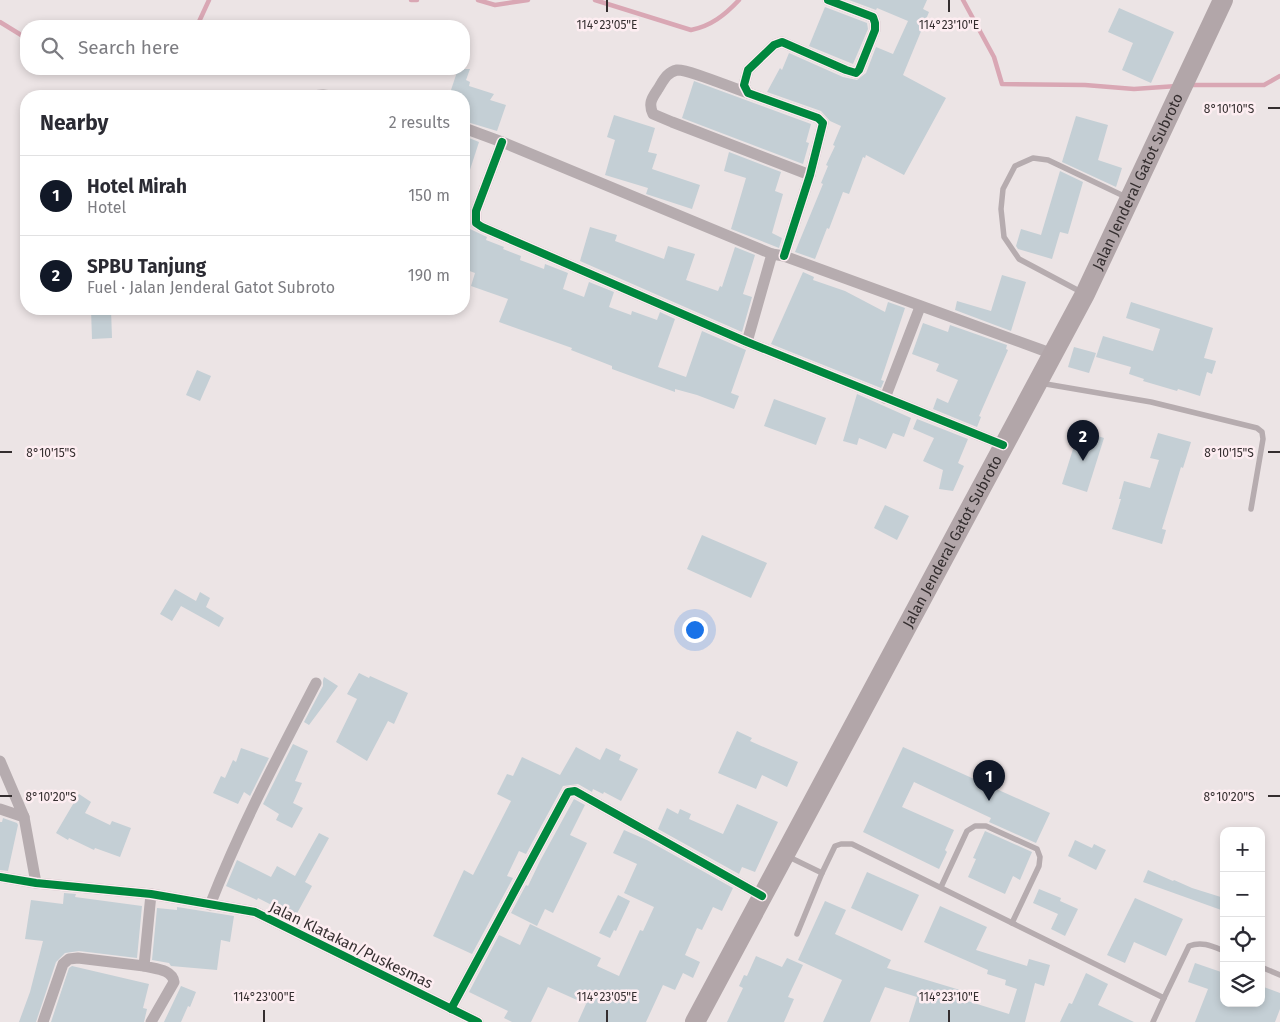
<!DOCTYPE html>
<html lang="en">
<head>
<meta charset="utf-8">
<style>
  body { margin:0; font-family:"Fira Sans",sans-serif; background:#f2f2f3; color:#2b2b33 }
  .controls { position:absolute; right:15px; bottom:15px; display:grid; overflow:hidden; border-radius:10px; box-shadow:0 2px 8px #0003 }
  .controls button { width:45px; height:45px; display:grid; place-items:center; padding:0; border:0; border-bottom:1px solid #e1e1e2; background:#fff; color:#2b2b33; font:25px sans-serif }
  .you { position:absolute; left:694px; top:629px; width:18px; height:18px; margin:-12px; border:4px solid #fff; border-radius:50%; background:#1a73e8; box-shadow:0 0 0 8px #1a73e833 }
  .badge { display:grid; place-items:center; width:32px; height:32px; border-radius:50%; background:#111827; color:#fff; font-size:16px; font-weight:700 }
  .pin { position:absolute; translate:-50% -41px; filter:drop-shadow(0 1px 2px #0008) }
  .pin::after { content:''; position:absolute; top:26px; width:18px; height:15px; background:inherit; clip-path:polygon(0 0,100% 0,50% 100%) }
  .list { margin:0; padding:0; list-style:none }
  h2 { display:flex; justify-content:space-between; align-items:center; height:65px; margin:0; padding:0 20px; font-size:21px }
  h2 small { font-size:16px; font-weight:400; color:#7c7c81 }
  .list li { display:grid; grid-template-columns:32px 1fr auto; gap:15px; align-items:center; box-sizing:border-box; height:80px; padding:0 20px; border-top:1px solid #e1e1e2 }
  .list b { display:block; font-size:19px; white-space:nowrap }
  .list p { margin:0; font-size:16px; white-space:nowrap; color:#7c7c81 }
  .list em { font-size:16px; font-style:normal; color:#7c7c81 }
  .icon { flex:none; width:28px; height:28px; fill:none; stroke:currentColor; stroke-width:2; stroke-linecap:round; stroke-linejoin:round }
  .map { position:relative; flex:none; width:1280px; height:1022px; overflow:hidden }
  .search { position:absolute; background:#fff; box-shadow:0 2px 8px #0003; left:20px; top:20px; width:450px; height:55px; display:flex; align-items:center; gap:12px; box-sizing:border-box; padding:0 18px; border-radius:20px; color:#7c7c81; font-size:19px }
  .panel { position:absolute; background:#fff; box-shadow:0 2px 8px #0003; left:20px; top:90px; width:450px; height:225px; border-radius:20px }
  .map>svg:first-child { display:block }
</style>
</head>
<body>
<div class="map">
<svg width="1280" height="1022" viewBox="0 0 1280 1022">
  <rect width="100%" height="100%" fill="#ece4e5"/>
  <g fill="none" stroke-linecap="round" stroke-linejoin="round">
    <g stroke="#d9a7b4" stroke-width="4.5">
      <polyline points="411,0 417,0"/>
      <polyline points="478,0 495,5 528,0"/>
      <path d="M595 0 691 30C711 26 725 15 739 0"/>
      <polyline points="963,0 994,57 1002,84 1085,85 1134,89 1177,86"/>
      <polyline points="0,22 26,38"/>
      <polyline points="197,26 209,0"/>
      <polyline points="74,69 87,69"/>
      <polyline points="1190,85 1264,85 1280,76"/>
    </g>
  </g>
  <g fill="#c4cfd5">
    <polygon points="849,0 927,0 923,9 929,12 903,75 946,98 904,175 866,155 865,158 863,157 849,194 843,192 829,229 827,228 815,259 795,252 823,184 821,183 828,166 826,165 835,146 833,145 841,126 830,121 821,111 767,92 780,68 782,70 789,53 843,77 857,80 866,73 876,47 893,54 908,21 877,8 876,10"/>
    <polygon points="825,7 867,23 868,29 853,64 809,46"/>
    <polygon points="1119,8 1174,32 1151,83 1122,70 1133,43 1108,32"/>
    <polygon points="458,69 470,69 466,80 470,82 469,86 494,94 490,100 506,105 497,131 464,121 464,96 449,96"/>
    <polygon points="694,81 811,124 806,142 809,143 803,164 682,118"/>
    <polygon points="614,115 655,128 648,152 657,154 652,169 700,185 692,209 646,194 648,188 605,175 615,140 607,137"/>
    <polygon points="1076,116 1108,125 1098,160 1122,168 1116,187 1062,162"/>
    <polygon points="464,136 479,142 466,182 464,181"/>
    <polygon points="729,152 781,172 775,191 783,194 772,233 782,238 779,248 731,229 746,178 724,171"/>
    <polygon points="1060,171 1083,182 1068,234 1060,232 1052,259 1018,249 1016,246 1021,229 1041,235"/>
    <polygon points="590,227 617,235 615,241 664,259 668,246 695,254 686,280 718,291 720,286 722,287 735,247 755,255 743,294 752,297 742,332 580,261"/>
    <polygon points="470,229 487,237 486,240 504,247 503,249 521,256 520,260 544,269 545,264 568,273 563,289 584,297 589,282 614,292 609,307 631,315 632,311 657,320 660,312 675,319 658,367 686,377 702,331 746,350 731,393 739,396 734,409 697,395 675,389 675,392 612,369 612,366 571,350 572,348 499,322 508,299 471,286 475,273 464,269 464,247"/>
    <polygon points="803,272 814,277 813,280 845,291 885,312 888,302 905,308 881,380 884,381 881,388 771,344"/>
    <polygon points="1002,275 1026,282 1011,331 955,310 957,301 991,311"/>
    <polygon points="1131,302 1213,328 1204,358 1216,361 1212,374 1207,372 1200,396 1178,389 1177,391 1143,381 1144,379 1129,374 1131,367 1096,357 1103,336 1153,351 1160,329 1126,318"/>
    <polygon points="91,309 111,309 112,338 92,339"/>
    <polygon points="923,323 948,332 950,325 1007,345 1006,349 1008,350 979,416 981,417 977,427 933,409 937,398 948,403 958,380 936,371 939,364 912,354"/>
    <polygon points="1074,347 1096,353 1089,373 1068,367"/>
    <polygon points="197,370 211,376 200,401 186,395"/>
    <polygon points="857,394 911,418 904,437 893,433 886,449 859,438 857,445 843,441"/>
    <polygon points="774,399 826,418 816,445 764,426"/>
    <polygon points="917,419 968,439 958,463 964,466 953,491 939,489 943,470 923,461 934,438 913,429"/>
    <polygon points="1079,430 1104,438 1087,492 1062,484"/>
    <polygon points="1158,433 1191,442 1183,468 1181,467 1162,529 1166,530 1162,544 1112,529 1121,499 1119,499 1124,481 1150,488 1159,460 1150,458"/>
    <polygon points="885,505 909,516 897,540 874,528"/>
    <polygon points="702,535 767,563 751,598 687,569"/>
    <polygon points="175,589 196,601 200,592 210,598 206,607 224,618 219,627 181,606 172,621 160,614"/>
    <polygon points="359,673 369,678 370,676 408,693 394,724 388,721 367,761 336,742 357,699 347,694"/>
    <polygon points="324,677 338,686 309,725 304,722 323,686 323,680"/>
    <polygon points="737,731 752,738 750,741 798,762 787,787 762,775 756,789 718,773"/>
    <polygon points="293,744 308,751 295,781 302,783 293,803 303,808 292,828 276,820 279,814 263,804"/>
    <polygon points="576,747 600,760 606,748 621,755 619,760 638,769 621,801 604,792 603,794 593,789 592,792 578,784 563,786 526,854 519,851 507,876 513,878 472,954 433,936 464,870 473,875 511,801 497,794 507,774 513,776 522,757 560,775"/>
    <polygon points="903,747 1050,813 1036,843 989,822 991,818 914,782 902,807 954,830 945,850 947,852 939,869 863,832"/>
    <polygon points="241,748 269,758 250,796 244,792 238,804 213,793 221,776 225,778 233,760 236,762"/>
    <polygon points="79,794 91,802 85,813 110,825 112,821 131,828 120,857 95,848 94,850 69,838 68,840 56,833"/>
    <polygon points="574,799 585,805 570,835 587,843 553,913 545,909 537,926 511,913 526,885 528,886 540,861"/>
    <polygon points="737,804 778,822 755,872 742,867 739,874 658,829 667,808 678,814 680,809 691,814 689,819 723,834"/>
    <polygon points="3,818 17,823 18,825 8,871 0,870 0,822 2,822"/>
    <polygon points="624,830 647,840 733,888 722,911 713,907 702,930 697,928 685,955 700,962 693,978 683,973 675,990 663,985 646,1022 578,1022 586,1004 548,987 531,1022 512,1022 504,1018 508,1011 469,992 499,935 520,945 530,924 601,958 597,966 619,976 640,930 643,931 654,907 624,893 637,864 613,853"/>
    <polygon points="985,831 1032,852 1020,880 1013,876 1005,894 968,877 976,859 973,858"/>
    <polygon points="319,833 329,838 305,882 312,886 295,917 258,898 257,900 226,886 237,860 271,877 277,866 295,876"/>
    <polygon points="1075,840 1092,848 1094,844 1106,850 1096,870 1068,856"/>
    <polygon points="1148,870 1173,881 1174,880 1192,888 1224,898 1224,911 1143,882"/>
    <polygon points="867,872 919,895 902,931 851,908"/>
    <polygon points="1039,889 1061,898 1060,901 1078,909 1065,936 1051,929 1058,914 1033,903"/>
    <polygon points="64,893 76,894 75,897 142,906 137,958 79,951 65,953 56,962 36,1022 19,1022 30,992 43,941 25,939 31,900 63,904"/>
    <polygon points="618,895 630,901 616,931 614,930 610,938 599,933"/>
    <polygon points="1135,898 1183,919 1166,956 1134,942 1125,963 1107,955"/>
    <polygon points="825,901 846,910 835,934 891,960 887,968 960,990 958,998 1009,1014 1017,989 1005,985 1006,980 987,974 988,970 924,942 940,906 987,927 976,950 1027,966 1029,959 1050,965 1044,986 1035,983 1025,1022 909,1022 917,997 885,987 870,1022 823,1022 842,980 798,960"/>
    <polygon points="177,907 234,916 230,942 221,940 217,970 171,966 169,963 152,960 157,908 177,910"/>
    <polygon points="756,956 782,967 787,958 803,965 788,997 794,999 784,1022 727,1022 743,988 739,986 744,975 747,976"/>
    <polygon points="1195,963 1224,973 1224,1003 1261,1003 1261,986 1280,993 1280,1009 1275,1022 1195,1022 1208,989 1188,982"/>
    <polygon points="72,966 149,984 143,1008 147,1009 144,1022 51,1022 69,968"/>
    <polygon points="1086,973 1108,984 1098,1005 1134,1022 1060,1022 1069,1003 1072,1004"/>
    <polygon points="181,986 196,992 190,1007 188,1006 181,1022 164,1022"/>
  </g>
  <g fill="none" stroke-linecap="round" stroke-linejoin="round">
    <g stroke="#b6acaf" stroke-width="5.5">
      <polyline points="1083,293 1019,259 1004,237 1001,209 1003,189 1015,166 1033,158 1048,160 1128,198"/>
      <polyline points="1040,383 1151,402 1257,428 1262,432 1263,439 1251,509"/>
      <polyline points="787,856 822,873 797,934"/>
      <path d="M822 873 835 846 841 844H852L1164 998 1189 946C1202 941 1212 946 1224 951"/>
      <polyline points="941,887 967,831 975,826 986,826 1037,849 1040,857 1039,866 1012,923"/>
      <polyline points="1261,967 1280,975"/>
      <polyline points="1153,1022 1164,998"/>
    </g>
    <g stroke="#b6acaf" stroke-width="11">
      <path d="M748 93C735 89 688 69 677 70 667 72 663 81 658 89 652 98 648 103 653 114L672 122 810 175"/>
      <polyline points="310,96 323,95 332,96"/>
      <polyline points="464,128 502,142 772,254 784,256 1053,354"/>
      <polyline points="502,142 476,211 476,223 482,227 747,342 1003,445"/>
      <polyline points="784,256 810,175 823,123 818,118 748,93 744,85 748,70 774,45 782,42 846,70 856,73 859,70 875,30 875,23 873,17 828,0"/>
      <polyline points="747,342 772,254"/>
      <polyline points="885,398 920,307"/>
      <polyline points="0,761 24,817"/>
      <polyline points="0,809 24,817 36,883"/>
      <polyline points="0,877 36,883 151,894 255,912 478,1022"/>
      <path d="M151 894 144 966C155 969 172 969 174 982L151 1022"/>
      <path d="M210 905C240 828 278 756 316 683"/>
      <polyline points="451,1009 568,792 575,791 762,896"/>
      <polyline points="43,1022 63,964 69,959 78,958 144,966"/>
    </g>
    <path stroke="#b2a6a9" stroke-width="20" id="s1" d="M695 1022 1085 294 1223 0"/>
    <g stroke="#fdedf1" stroke-width="11">
      <g id="cycleway">
        <polyline points="502,142 476,211 476,223 482,227 747,342 1003,445"/>
        <polyline points="784,256 810,175 823,123 818,118 748,93 744,85 748,70 774,45 782,42 846,70 856,73 859,70 875,30 875,23 873,17 828,0"/>
        <polyline points="0,877 36,883 151,894 255,912 478,1022"/>
        <polyline points="451,1009 568,792 575,791 762,896"/>
      </g>
    </g>
    <use href="#cycleway" stroke="#00873e" stroke-width="8"/>
  </g>
  <path fill="none" stroke="#342e2f" stroke-width="2" d="M607 0V12M949 0V12M1268 108H1280M0 452H12M1268 452H1280M0 796H12M1268 796H1280M264 1010V1022M607 1010V1022M949 1010V1022"/>
  <g text-anchor="middle" stroke-width="5" stroke-linejoin="round" paint-order="stroke">
    <g font-size="15" fill="#342e2f" stroke="#fdedf1">
      <text dy="5" stroke="none"><textPath href="#s1" startOffset="950">Jalan Jenderal Gatot Subroto</textPath></text>
      <text dy="5" stroke="none"><textPath href="#s1" startOffset="545">Jalan Jenderal Gatot Subroto</textPath></text>
      <text transform="translate(351 945) rotate(26)" y="5">Jalan Klatakan/Puskesmas</text>
    </g>
  </g>
  <g font-size="12" text-anchor="middle" fill="#342e2f" stroke="#fdedf1" stroke-width="5" stroke-linejoin="round" paint-order="stroke">
    <text x="607" y="29">114°23'05"E</text>
    <text x="949" y="29">114°23'10"E</text>
    <text x="1229" y="113">8°10'10"S</text>
    <text x="51" y="457">8°10'15"S</text>
    <text x="1229" y="457">8°10'15"S</text>
    <text x="51" y="801">8°10'20"S</text>
    <text x="1229" y="801">8°10'20"S</text>
    <text x="264" y="1001">114°23'00"E</text>
    <text x="607" y="1001">114°23'05"E</text>
    <text x="949" y="1001">114°23'10"E</text>
  </g>
</svg>
<div class="controls">
<button>+</button>
<button>−</button>
<button><svg class="icon" aria-label="locate" viewBox="0 0 24 24"><circle cx="12" cy="12" r="6"/><path d="M12 2v4M12 18v4M2 12h4M18 12h4"/></svg></button>
<button><svg class="icon" aria-label="layers" viewBox="0 0 24 24"><path d="M12 4l9 5-9 5-9-5zM3 14l9 5 9-5"/></svg></button>
</div>
<div class="you"></div>
<div class="pin badge" style="left:989px;top:801px">1</div>
<div class="pin badge" style="left:1083px;top:461px">2</div>
<div class="search"><svg class="icon" aria-label="search" viewBox="0 0 24 24"><circle cx="10" cy="10" r="6"/><path d="M15 15l6 6"/></svg>Search here</div>
<section class="panel">
<h2>Nearby<small>2 results</small></h2>
<ul class="list">
<li><span class="badge">1</span><div><b>Hotel Mirah</b><p>Hotel</p></div><em>150 m</em></li>
<li><span class="badge">2</span><div><b>SPBU Tanjung</b><p>Fuel · Jalan Jenderal Gatot Subroto</p></div><em>190 m</em></li>
</ul>
</section>
</div>
</body>
</html>
